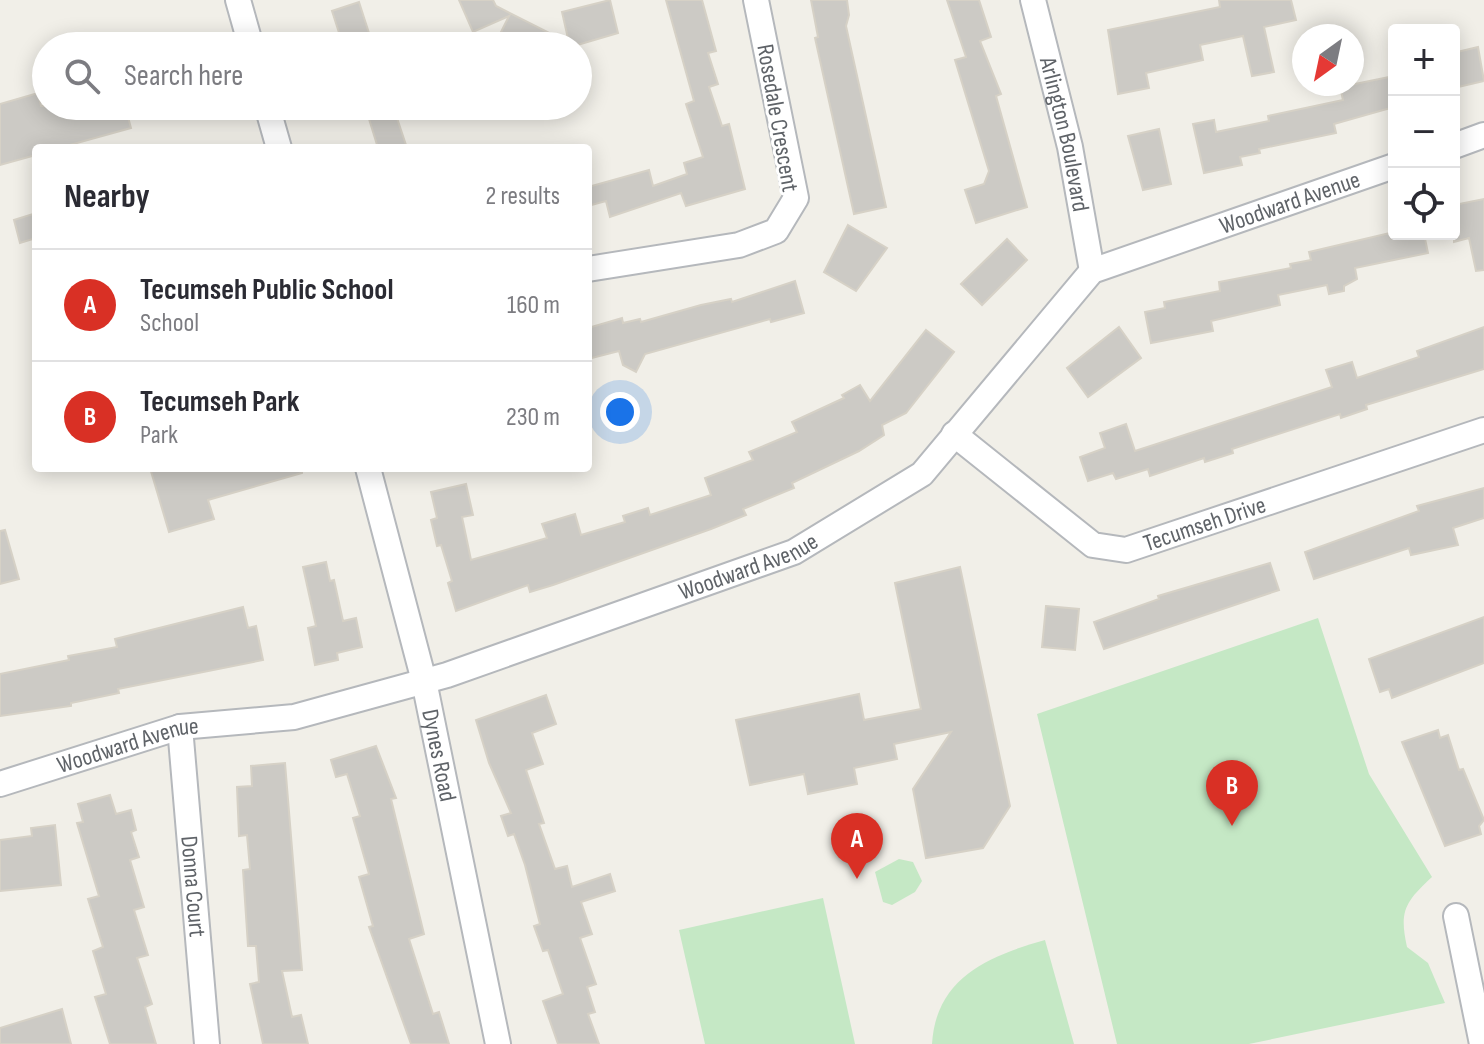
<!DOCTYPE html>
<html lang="en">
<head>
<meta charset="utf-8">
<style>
  body { margin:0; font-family:"Sofia Sans Condensed",sans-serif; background:#f7f7f7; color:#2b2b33 }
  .controls { position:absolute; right:24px; top:24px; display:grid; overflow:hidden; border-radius:8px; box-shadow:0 4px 20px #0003 }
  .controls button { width:72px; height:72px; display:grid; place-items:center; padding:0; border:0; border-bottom:2px solid #e1e1e2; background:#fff; color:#2b2b33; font:40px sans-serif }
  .compass { position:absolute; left:1292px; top:24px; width:72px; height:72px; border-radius:50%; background:#fff; box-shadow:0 4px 20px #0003; rotate:213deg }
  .you { position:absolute; left:620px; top:412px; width:28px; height:28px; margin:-20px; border:6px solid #fff; border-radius:50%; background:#1a73e8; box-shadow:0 0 0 12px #1a73e833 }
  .badge { display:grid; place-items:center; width:52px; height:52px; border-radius:50%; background:#d93025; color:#fff; font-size:26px; font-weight:700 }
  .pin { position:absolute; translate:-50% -66px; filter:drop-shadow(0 2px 4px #0008) }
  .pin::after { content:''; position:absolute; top:42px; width:28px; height:24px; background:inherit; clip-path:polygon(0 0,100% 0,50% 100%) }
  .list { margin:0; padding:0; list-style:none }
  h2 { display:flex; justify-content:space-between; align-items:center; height:104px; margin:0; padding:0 32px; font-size:34px }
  h2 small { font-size:26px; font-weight:400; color:#7c7c81 }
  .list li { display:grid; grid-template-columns:52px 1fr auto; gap:24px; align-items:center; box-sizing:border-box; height:112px; padding:0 32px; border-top:2px solid #e1e1e2 }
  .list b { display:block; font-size:30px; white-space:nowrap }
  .list p { margin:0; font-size:26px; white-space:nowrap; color:#7c7c81 }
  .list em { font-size:26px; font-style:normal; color:#7c7c81 }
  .icon { flex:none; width:44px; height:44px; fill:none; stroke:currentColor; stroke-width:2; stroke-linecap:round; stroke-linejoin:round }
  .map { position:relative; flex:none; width:1484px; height:1044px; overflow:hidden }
  .search { position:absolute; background:#fff; box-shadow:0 4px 20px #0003; left:32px; top:32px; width:560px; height:88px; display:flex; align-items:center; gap:20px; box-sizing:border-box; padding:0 28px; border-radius:44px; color:#7c7c81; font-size:30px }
  .panel { position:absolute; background:#fff; box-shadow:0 4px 20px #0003; left:32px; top:144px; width:560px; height:328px; border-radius:8px }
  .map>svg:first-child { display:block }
</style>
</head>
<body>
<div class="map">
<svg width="1484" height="1044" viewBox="0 0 1484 1044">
  <rect width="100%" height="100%" fill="#f1efe8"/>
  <g fill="#c5e8c5">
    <path d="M1318 618 1369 774 1432 877C1405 902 1399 911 1407 947L1428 963 1445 1003 1249 1044H1117L1037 714Z"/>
    <polygon points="899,859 913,862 922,881 915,892 892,905 883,902 875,872"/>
    <polygon points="823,898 855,1044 705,1044 679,930"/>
    <path d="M1045 940 1074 1044H932C936 977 989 956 1045 940Z"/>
  </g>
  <g fill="#cccac5" stroke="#d6d1c6" stroke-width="2">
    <polygon points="459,0 493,0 496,6 569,43 562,12 610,0 618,33 574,46 494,46 509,16 473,32"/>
    <polygon points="666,0 702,0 716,51 708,53 718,84 709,87 722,126 729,124 745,189 686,206 681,193 610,217 606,201 588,206 588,187 649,170 653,186 687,174 684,163 703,157 686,104 694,101"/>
    <polygon points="811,0 847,0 849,15 846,26 886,207 854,214 815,38 818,37"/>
    <polygon points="947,0 979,0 991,37 980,41 1001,94 996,96 1027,207 976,223 965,190 984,184 989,171 955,60 966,57"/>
    <polygon points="1219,0 1291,0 1296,20 1264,27 1274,72 1252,76 1243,36 1200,45 1203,60 1146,73 1149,88 1118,94 1108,30 1220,7"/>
    <polygon points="359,2 369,33 342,42 332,11"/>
    <polygon points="1478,47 1484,81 1454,88 1454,57 1458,56 1457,52"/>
    <polygon points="1394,76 1394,107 1334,124 1336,133 1259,149 1260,153 1240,157 1242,165 1204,173 1193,124 1214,120 1216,132 1269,121 1268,116 1343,100 1340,87"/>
    <polygon points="38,93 41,106 125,106 131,128 59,148 36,148 36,155 0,165 0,104"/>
    <polygon points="365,106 393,106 407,148 378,148"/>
    <polygon points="1159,129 1171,184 1143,190 1128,136"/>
    <polygon points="1484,199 1484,270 1476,271 1469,238 1454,242 1454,205"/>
    <polygon points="36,213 36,238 20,243 14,220"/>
    <polygon points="848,225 887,248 856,291 824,272"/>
    <polygon points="1394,232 1424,234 1428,253 1355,268 1357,279 1344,286 1344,291 1329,294 1327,285 1278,295 1280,305 1211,321 1213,331 1151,343 1145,312 1165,308 1164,302 1220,291 1219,282 1291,268 1290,264 1311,260 1309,252"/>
    <polygon points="1007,239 1027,260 982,305 961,284"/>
    <polygon points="795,281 804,313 771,322 770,319 645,354 636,372 623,365 619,351 588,359 588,328 622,318 623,323 640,319 641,322 701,305 731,299 732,302"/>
    <polygon points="1119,327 1141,358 1088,397 1067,368"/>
    <polygon points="1484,327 1484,369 1366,405 1367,409 1341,418 1340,414 1232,449 1233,453 1205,462 1204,458 1150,476 1148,469 1116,479 1113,473 1088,481 1080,457 1105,448 1100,433 1126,424 1135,451 1332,387 1326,370 1352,362 1357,378 1419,357 1417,351"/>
    <polygon points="926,330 954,352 906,413 882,425 884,435 859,451 792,483 794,488 743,509 746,515 711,529 553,585 530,592 528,585 456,611 448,583 452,581 441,545 437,546 431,520 437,518 431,492 466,484 473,515 462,517 471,560 547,538 542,524 575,514 581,535 625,522 623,516 648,508 650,515 711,495 705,478 753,460 749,452 797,432 792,422 844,398 842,395 860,385 870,401"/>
    <polygon points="150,468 302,468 302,473 208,500 214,519 169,532"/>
    <polygon points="1484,488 1484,518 1453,528 1458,545 1411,555 1409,548 1314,579 1305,552 1419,511 1417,506"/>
    <polygon points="5,530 19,579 0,584 0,531"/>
    <polygon points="326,562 330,581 334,580 343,621 356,618 362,647 337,653 338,660 315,665 308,628 316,626 303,567"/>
    <polygon points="1270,563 1279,590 1104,649 1094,622 1159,599 1158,596"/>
    <polygon points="960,567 1010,806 983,848 926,858 913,789 951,732 894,744 897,759 854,768 857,784 808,794 804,774 750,785 736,720 859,694 864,720 921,709 895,583"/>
    <polygon points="1046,606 1079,609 1075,650 1042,647"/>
    <polygon points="243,607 248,628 256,626 263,660 118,689 119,693 71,703 71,706 0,716 0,674 69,660 68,656 117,647 115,639"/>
    <polygon points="1484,617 1484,663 1392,698 1389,689 1380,692 1369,659"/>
    <polygon points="546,695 556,724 532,733 543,764 526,770 544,823 539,824 555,869 567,866 572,887 610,874 615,891 581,902 592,934 580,938 596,984 587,987 595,1012 588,1014 599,1044 558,1044 543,1001 563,994 548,950 543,951 534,926 540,924 525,865 514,834 508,836 501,816 511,813 489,763 476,720"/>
    <polygon points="1438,730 1440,738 1448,735 1459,770 1463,769 1484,820 1479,826 1481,834 1445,846 1402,742"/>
    <polygon points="376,746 396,798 391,799 424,934 409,939 433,1014 439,1012 449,1044 411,1044 369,927 373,926 359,877 369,874 353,818 360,816 347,774 336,777 331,760"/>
    <polygon points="285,763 302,970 282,971 292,1017 301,1015 308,1044 263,1044 250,984 259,982 256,946 248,946 243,870 250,869 247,835 239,836 237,787 252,786 251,766"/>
    <polygon points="110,795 116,814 131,810 136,830 131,832 139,857 130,860 144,907 134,910 148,955 137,958 152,1004 145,1007 156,1044 110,1044 95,997 106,994 93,951 103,947 88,899 99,896 77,823 83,822 78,804"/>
    <polygon points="55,825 61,885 0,891 0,840 32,836 31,828"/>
    <polygon points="62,1009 71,1044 0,1044 0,1028"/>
  </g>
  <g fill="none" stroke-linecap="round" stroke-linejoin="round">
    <g stroke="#b5b8bc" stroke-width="28">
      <g id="minor">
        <polyline points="238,0 251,46"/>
        <path id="s1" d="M1033 0 1070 147 1092 271"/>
        <polyline points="267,106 279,148"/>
        <polyline points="1454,146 1484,135"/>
        <polyline points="588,269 739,245 776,231 796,198 756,0"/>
        <path id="s2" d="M954 434 1093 545 1126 550 1484 430"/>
        <path id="s3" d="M368 468 424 681 498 1044"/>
        <path id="s4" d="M180 727 207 1044"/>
        <path id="s5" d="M0 784 180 727 294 717 447 675 794 552 922 474 1092 271 1394 166"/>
        <polyline points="1456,916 1482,1044"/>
      </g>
    </g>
    <use href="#minor" stroke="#fff" stroke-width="24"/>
  </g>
  <g text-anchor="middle" stroke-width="6" stroke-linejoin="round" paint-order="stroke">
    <g font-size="24" fill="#5f6368" stroke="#fff">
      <text transform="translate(778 118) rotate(80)" y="8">Rosedale Crescent</text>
      <text dy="8" stroke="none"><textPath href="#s1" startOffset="138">Arlington Boulevard</textPath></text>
      <text dy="8" stroke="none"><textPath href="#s5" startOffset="1454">Woodward Avenue</textPath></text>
      <text dy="8" stroke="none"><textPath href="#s2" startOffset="294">Tecumseh Drive</textPath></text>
      <text dy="8" stroke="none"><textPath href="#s5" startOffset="782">Woodward Avenue</textPath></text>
      <text dy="8" stroke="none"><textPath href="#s5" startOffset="134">Woodward Avenue</textPath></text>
      <text dy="8" stroke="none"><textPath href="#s3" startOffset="296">Dynes Road</textPath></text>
      <text dy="8" stroke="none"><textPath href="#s4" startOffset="160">Donna Court</textPath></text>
    </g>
  </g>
</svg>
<div class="controls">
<button>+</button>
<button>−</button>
<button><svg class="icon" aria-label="locate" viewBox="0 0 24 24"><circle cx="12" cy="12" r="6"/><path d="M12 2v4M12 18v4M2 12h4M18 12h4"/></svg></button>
</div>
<svg class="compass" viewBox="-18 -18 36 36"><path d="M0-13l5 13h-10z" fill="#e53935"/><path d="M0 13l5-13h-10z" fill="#7c7c81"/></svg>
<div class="you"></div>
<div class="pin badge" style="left:857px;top:879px">A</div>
<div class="pin badge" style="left:1232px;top:826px">B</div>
<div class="search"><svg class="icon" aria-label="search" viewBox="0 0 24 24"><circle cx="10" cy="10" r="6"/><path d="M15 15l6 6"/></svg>Search here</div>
<section class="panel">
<h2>Nearby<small>2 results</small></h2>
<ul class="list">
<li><span class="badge">A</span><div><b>Tecumseh Public School</b><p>School</p></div><em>160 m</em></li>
<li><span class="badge">B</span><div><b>Tecumseh Park</b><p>Park</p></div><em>230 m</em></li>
</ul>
</section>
</div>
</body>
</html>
